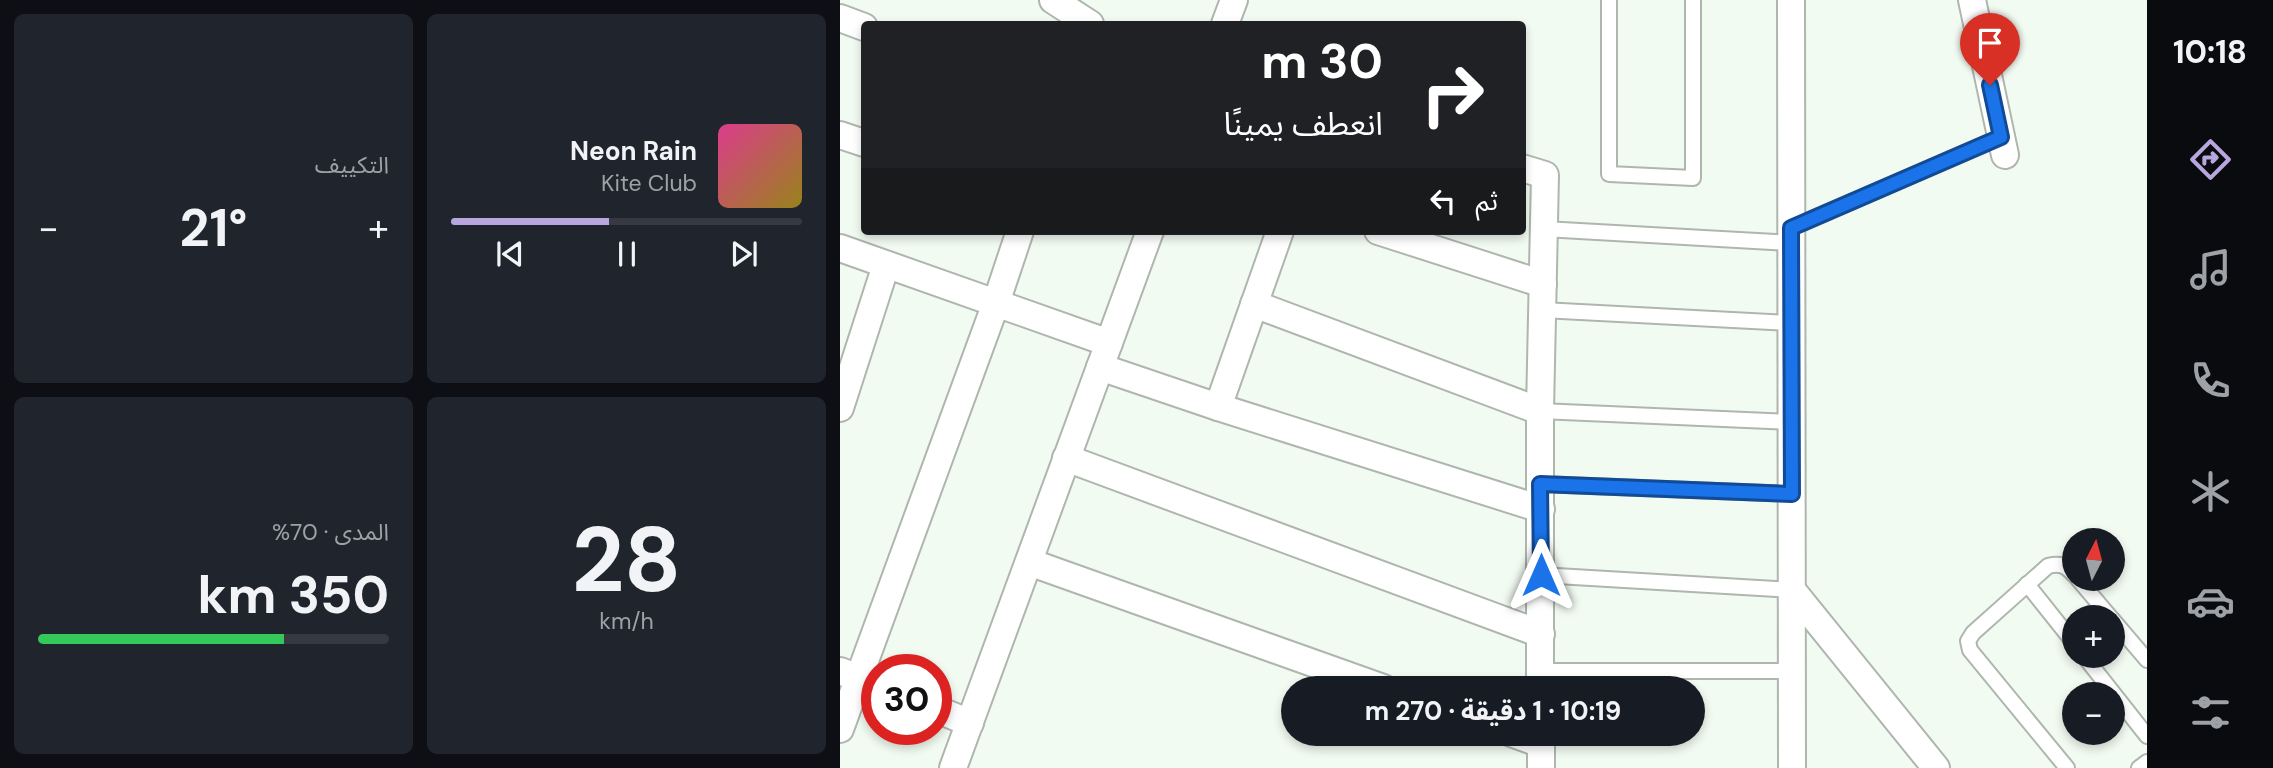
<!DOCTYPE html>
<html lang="ar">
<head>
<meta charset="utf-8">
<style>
  :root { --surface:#171b24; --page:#20242c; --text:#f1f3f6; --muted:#9ea1a6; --line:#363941; --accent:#b8a6de }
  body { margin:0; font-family:"DM Sans","Noto Sans Arabic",sans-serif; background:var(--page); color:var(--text); direction:rtl; height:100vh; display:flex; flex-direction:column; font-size:26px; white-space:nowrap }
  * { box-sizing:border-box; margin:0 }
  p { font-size:23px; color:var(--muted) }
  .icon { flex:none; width:38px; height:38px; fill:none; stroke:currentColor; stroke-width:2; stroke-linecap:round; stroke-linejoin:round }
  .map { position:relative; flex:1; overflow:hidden; direction:ltr }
  .drawer { display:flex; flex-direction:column; gap:14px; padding:14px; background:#0d0f14; width:840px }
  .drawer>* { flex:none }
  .guide { position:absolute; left:21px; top:21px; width:665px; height:214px; border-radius:7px; box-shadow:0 4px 10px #0003; direction:rtl; background:#202124; color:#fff; overflow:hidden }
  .needle { width:46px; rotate:6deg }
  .buttons { position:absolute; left:1222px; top:528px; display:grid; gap:14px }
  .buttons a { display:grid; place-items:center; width:63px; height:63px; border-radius:50%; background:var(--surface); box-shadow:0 4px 10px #0003; font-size:35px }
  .speed { position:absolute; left:21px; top:654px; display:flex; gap:14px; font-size:35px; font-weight:700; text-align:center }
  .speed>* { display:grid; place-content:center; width:91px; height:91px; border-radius:50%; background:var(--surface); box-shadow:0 4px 10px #0003; line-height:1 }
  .speed .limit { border:10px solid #d22; background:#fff; color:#111 }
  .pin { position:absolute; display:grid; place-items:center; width:60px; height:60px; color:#fff; margin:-72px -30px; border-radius:50% 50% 50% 0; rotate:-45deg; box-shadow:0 0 7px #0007 }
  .pin .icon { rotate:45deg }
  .me { position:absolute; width:77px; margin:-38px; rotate:0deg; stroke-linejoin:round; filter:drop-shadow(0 0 5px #0008) }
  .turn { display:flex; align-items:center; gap:24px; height:147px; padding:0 28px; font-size:32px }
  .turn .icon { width:91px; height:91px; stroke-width:2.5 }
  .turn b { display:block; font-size:49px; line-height:60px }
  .then { display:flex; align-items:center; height:66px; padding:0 28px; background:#0003; gap:14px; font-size:26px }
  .big { font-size:52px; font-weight:700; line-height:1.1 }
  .drawer .card { flex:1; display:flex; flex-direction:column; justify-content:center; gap:10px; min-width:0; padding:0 24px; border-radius:10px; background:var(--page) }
  .drawer .dial { align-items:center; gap:0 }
  .dial b { font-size:91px; line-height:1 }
  .song { display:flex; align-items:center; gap:21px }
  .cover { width:84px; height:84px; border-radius:10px; background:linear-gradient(135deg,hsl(330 70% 55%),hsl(50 70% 35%)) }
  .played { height:7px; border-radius:4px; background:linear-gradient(90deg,var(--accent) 45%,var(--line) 45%) }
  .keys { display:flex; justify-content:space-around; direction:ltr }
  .heat { display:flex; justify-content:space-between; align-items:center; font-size:38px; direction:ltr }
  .charge { height:10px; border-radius:5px; background:linear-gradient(90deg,#34c759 70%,var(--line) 0) }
  .drawer .tiles { flex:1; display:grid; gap:14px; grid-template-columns:repeat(2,1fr) }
  .trip { position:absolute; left:441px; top:676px; width:424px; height:70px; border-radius:35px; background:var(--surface); box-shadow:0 4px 10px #0003; font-weight:700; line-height:70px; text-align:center; direction:rtl }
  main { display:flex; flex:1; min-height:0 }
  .tabs { display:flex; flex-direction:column; width:126px; justify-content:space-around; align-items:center; background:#090b0e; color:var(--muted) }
  .tabs .icon { width:49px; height:49px }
  .tabs .on { color:var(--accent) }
  .tabs b { font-size:32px; color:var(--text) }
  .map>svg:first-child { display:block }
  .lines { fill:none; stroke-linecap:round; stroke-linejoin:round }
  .lane-casing { stroke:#aeb6ae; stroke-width:18 }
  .street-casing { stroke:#aeb6ae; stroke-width:30 }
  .lane { stroke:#fff; stroke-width:14 }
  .street { stroke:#fff; stroke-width:26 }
  .route-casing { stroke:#114b97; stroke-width:18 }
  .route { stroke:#1a73e8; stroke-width:12 }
</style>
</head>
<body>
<main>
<nav class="tabs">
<b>10:18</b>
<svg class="icon on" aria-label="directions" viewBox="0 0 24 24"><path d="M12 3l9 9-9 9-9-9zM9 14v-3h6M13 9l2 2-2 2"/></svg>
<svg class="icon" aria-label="music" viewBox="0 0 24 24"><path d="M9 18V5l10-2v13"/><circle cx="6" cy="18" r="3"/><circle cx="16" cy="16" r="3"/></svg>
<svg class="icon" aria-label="phone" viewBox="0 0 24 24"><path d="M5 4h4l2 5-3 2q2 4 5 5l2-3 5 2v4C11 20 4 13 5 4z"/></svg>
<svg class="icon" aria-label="climate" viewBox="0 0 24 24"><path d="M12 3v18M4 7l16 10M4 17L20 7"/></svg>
<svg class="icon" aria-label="car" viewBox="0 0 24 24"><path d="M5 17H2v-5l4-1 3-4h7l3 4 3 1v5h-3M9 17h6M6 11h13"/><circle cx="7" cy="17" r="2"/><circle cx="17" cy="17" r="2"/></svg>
<svg class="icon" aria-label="filters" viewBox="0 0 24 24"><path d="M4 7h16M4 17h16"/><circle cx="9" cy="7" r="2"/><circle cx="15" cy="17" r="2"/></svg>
</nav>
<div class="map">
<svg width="1307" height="768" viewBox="0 0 1307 768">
  <rect width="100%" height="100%" fill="#f2fbf2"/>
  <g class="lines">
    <defs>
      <g id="lane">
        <polyline points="769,0 769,174 853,178 853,0"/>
        <polyline points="951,228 1161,137"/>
        <polyline points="704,229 951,243"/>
        <polyline points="702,310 951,323"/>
        <polyline points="700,411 952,422"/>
        <polyline points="700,484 952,494"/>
        <polyline points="700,575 952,590"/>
        <polyline points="1238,579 1271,618"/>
        <polyline points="1187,584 1234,643"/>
        <polyline points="1272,619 1307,660"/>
        <polyline points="1244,656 1307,736"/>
        <polyline points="700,671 952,671"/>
        <path d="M1227 768 1130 650 1128 641 1133 633 1208 566C1220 563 1226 565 1234 575"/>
        <polyline points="1299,768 1307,762"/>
      </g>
      <g id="street">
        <polyline points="213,0 250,24"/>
        <polyline points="951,0 952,768"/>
        <polyline points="1132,0 1165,155"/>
        <polyline points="0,18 24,27"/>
        <polyline points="385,24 394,0"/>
        <polyline points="0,135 24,143"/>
        <polyline points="682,168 705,175 700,411 700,688"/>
        <polyline points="538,231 703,284"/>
        <polyline points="0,248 269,343"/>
        <polyline points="414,304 700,411"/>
        <polyline points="260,367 378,407 701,509"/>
        <polyline points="378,407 440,231"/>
        <polyline points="0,408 46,265"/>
        <polyline points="226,458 701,634"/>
        <polyline points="189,562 543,688"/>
        <polyline points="952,590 1096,768"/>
        <polyline points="0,671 37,685"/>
        <polyline points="96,709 130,723"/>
        <polyline points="0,729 156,303 180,231"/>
        <polyline points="671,733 701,744"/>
        <polyline points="701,733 701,768"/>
        <polyline points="113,768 310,231"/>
      </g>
    </defs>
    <use href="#lane" class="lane-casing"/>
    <use href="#street" class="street-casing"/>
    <use href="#lane" class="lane"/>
    <use href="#street" class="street"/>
  </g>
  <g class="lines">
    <defs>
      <polyline id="route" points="701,575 700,484 952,494 951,228 1161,137 1150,85"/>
    </defs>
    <use href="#route" class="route-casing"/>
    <use href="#route" class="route"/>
  </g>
</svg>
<div class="buttons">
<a><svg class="needle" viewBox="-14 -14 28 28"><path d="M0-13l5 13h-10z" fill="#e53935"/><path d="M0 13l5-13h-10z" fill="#9ea1a6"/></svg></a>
<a>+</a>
<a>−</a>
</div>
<div class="speed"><div class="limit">30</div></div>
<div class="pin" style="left:1150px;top:85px;background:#d93025"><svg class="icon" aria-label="arrive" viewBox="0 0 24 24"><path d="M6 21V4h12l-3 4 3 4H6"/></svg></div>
<svg class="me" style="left:701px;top:575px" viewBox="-20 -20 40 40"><path d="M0-17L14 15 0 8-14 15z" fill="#1a73e8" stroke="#fff" stroke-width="4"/></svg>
<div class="trip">10:19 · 1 دقيقة · 270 m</div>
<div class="guide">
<div class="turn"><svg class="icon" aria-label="right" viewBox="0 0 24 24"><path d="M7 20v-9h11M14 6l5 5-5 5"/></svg><div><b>30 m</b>انعطف يمينًا</div></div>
<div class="then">ثم<svg class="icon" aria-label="left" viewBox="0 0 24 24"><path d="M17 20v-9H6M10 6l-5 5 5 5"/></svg></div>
</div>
</div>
<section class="drawer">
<div class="tiles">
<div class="card">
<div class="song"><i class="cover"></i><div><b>Neon Rain</b><p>Kite Club</p></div></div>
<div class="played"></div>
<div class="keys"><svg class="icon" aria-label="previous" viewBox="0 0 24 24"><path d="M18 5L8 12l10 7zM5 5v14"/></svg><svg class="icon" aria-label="pause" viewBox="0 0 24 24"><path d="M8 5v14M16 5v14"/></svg><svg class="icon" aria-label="next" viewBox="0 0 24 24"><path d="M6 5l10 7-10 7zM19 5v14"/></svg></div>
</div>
<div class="card"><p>التكييف</p>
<div class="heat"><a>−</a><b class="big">21°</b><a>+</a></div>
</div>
<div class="card dial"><b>28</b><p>km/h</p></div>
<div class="card"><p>المدى · 70%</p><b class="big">350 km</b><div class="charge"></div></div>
</div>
</section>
</main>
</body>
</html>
